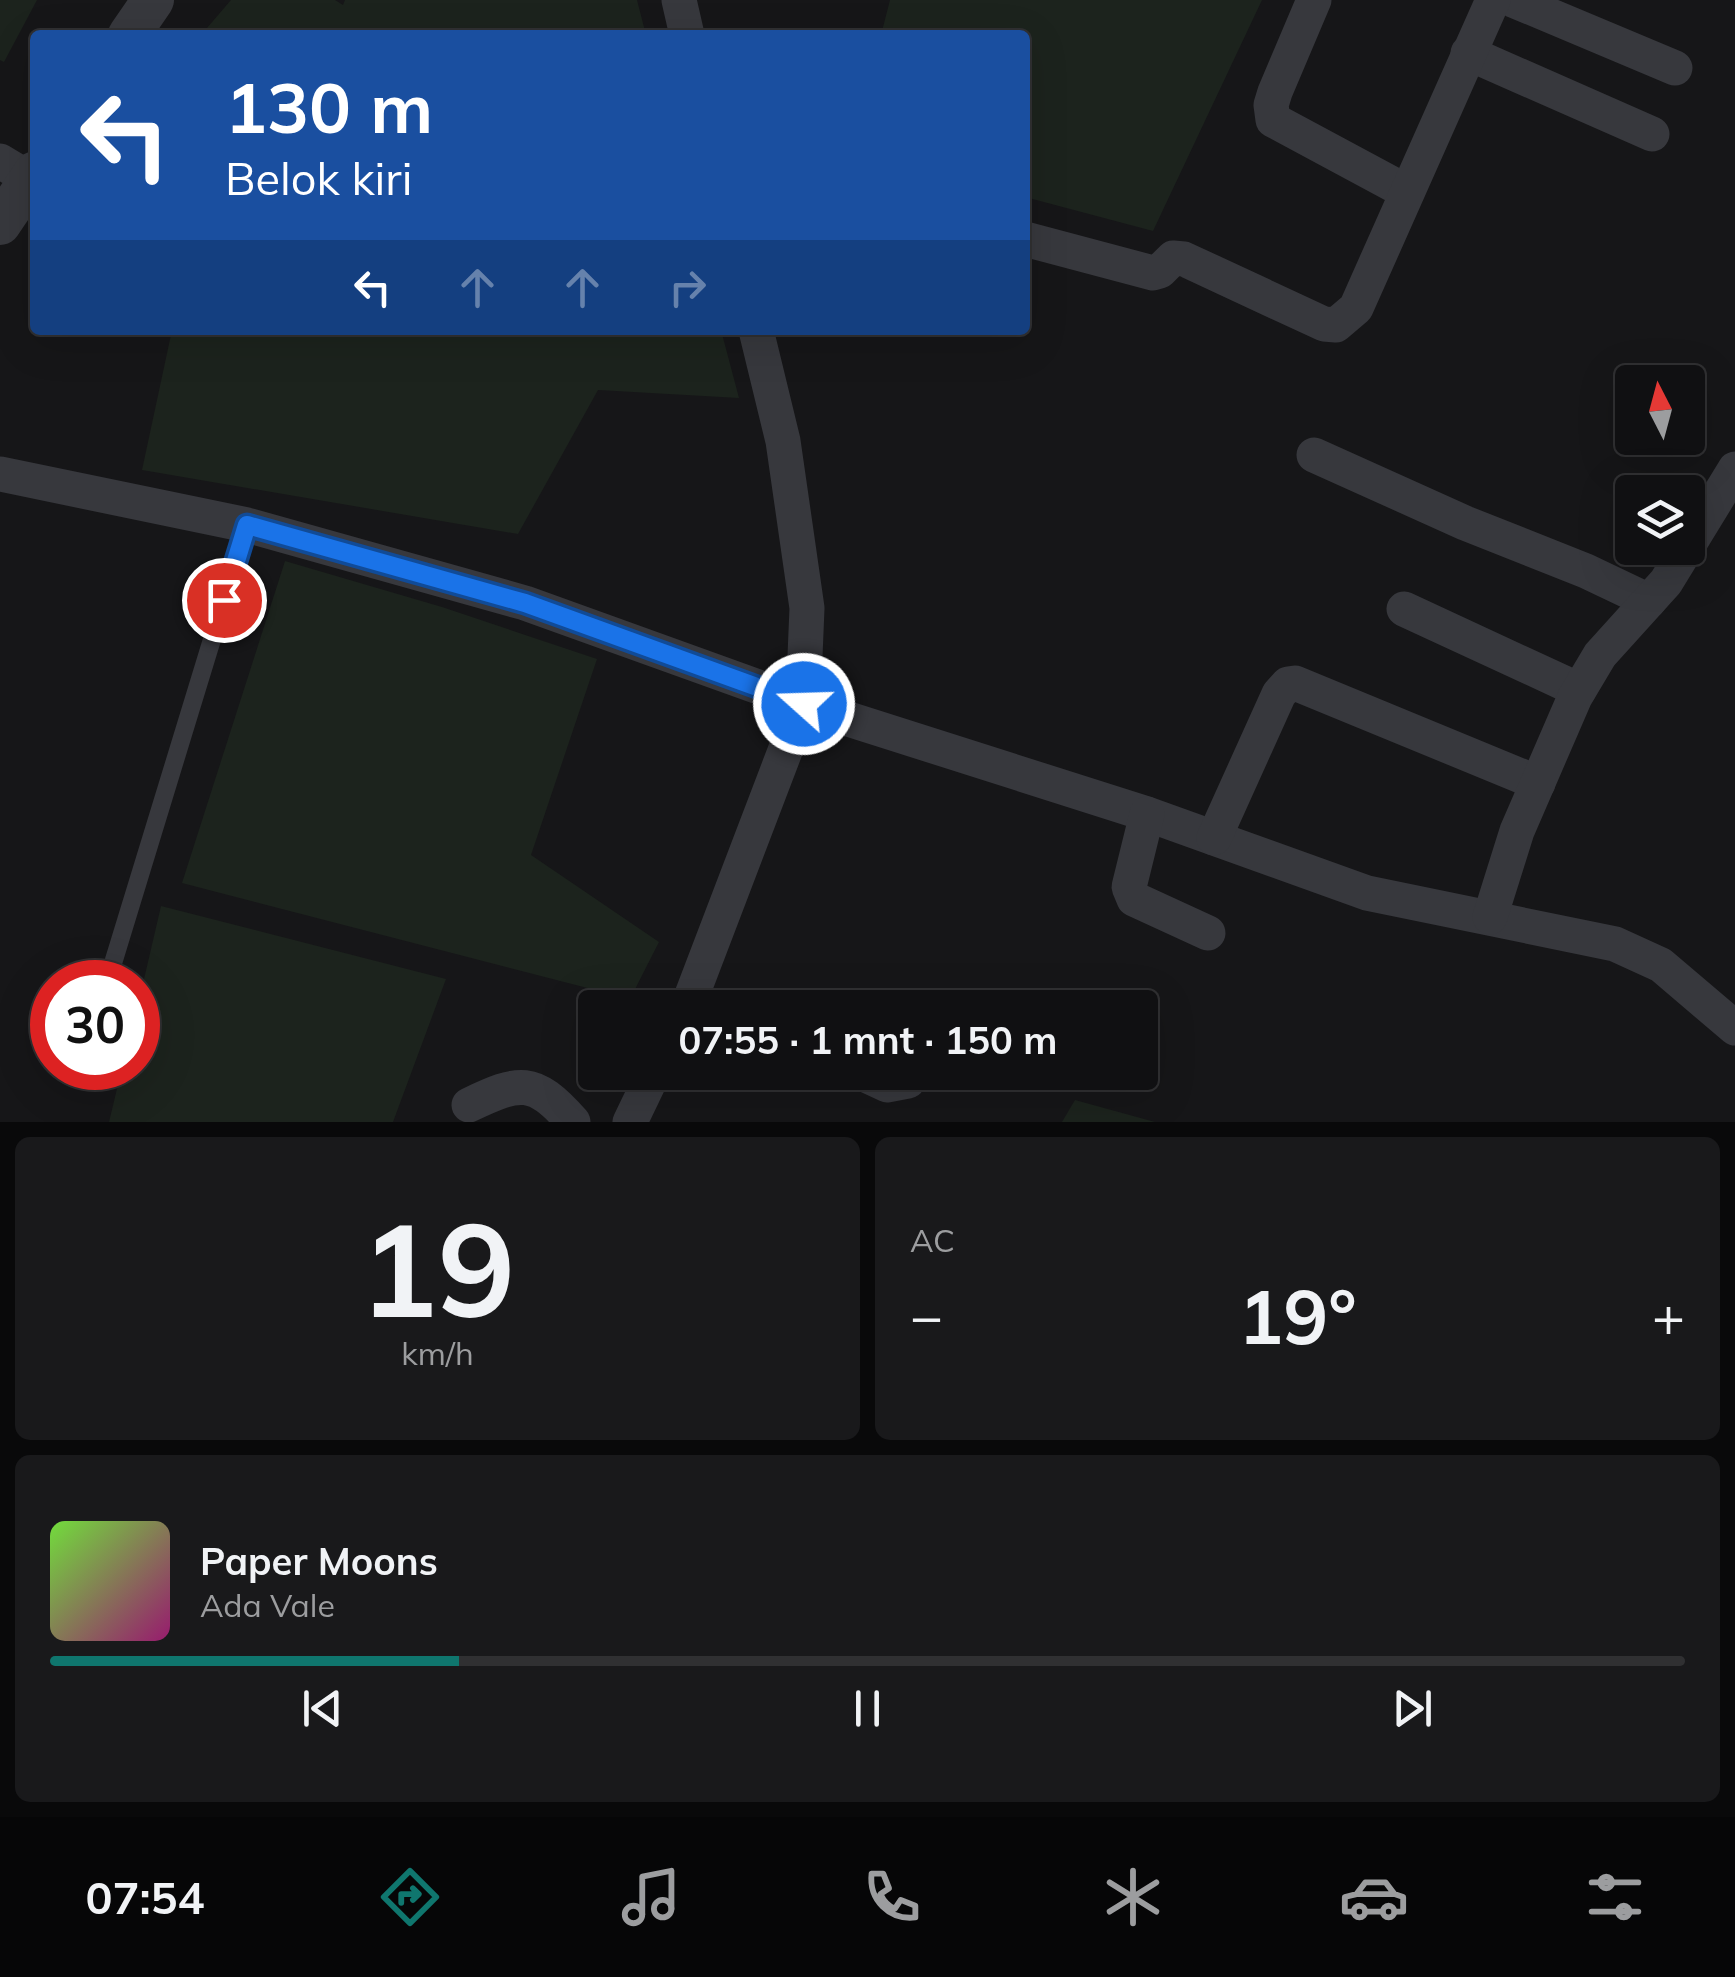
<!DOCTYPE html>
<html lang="id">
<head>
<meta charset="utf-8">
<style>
  :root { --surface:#101012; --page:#19191b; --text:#f1f3f6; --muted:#9c9d9f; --line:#303032; --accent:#0f766e }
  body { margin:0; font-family:Mulish,sans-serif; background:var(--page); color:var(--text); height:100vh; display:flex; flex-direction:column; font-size:38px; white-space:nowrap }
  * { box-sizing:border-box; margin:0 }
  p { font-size:32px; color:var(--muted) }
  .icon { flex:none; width:55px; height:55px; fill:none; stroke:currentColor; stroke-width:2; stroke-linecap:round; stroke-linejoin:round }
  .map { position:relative; height:1122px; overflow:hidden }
  .sheet { display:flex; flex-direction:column; gap:15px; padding:15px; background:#09090a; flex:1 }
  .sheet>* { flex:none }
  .banner { position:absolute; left:30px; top:30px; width:1000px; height:305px; border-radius:10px; box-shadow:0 10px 40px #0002,0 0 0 2px var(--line); background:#1a4fa0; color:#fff; overflow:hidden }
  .needle { width:65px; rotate:354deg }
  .tools { position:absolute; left:1615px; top:365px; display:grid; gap:20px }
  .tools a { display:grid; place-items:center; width:90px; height:90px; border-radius:10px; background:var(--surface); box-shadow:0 10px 40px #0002,0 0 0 2px var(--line); font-size:50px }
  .speed { position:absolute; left:30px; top:960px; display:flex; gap:20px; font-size:50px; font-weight:700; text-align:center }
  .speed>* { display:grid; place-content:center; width:130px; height:130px; border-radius:50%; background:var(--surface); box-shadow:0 10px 40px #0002,0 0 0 2px var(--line); line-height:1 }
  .speed .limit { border:15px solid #d22; background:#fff; color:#111 }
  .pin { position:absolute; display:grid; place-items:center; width:85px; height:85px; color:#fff; margin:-42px; border:5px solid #fff; border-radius:50%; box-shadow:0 2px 10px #0007 }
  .me { position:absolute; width:110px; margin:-55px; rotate:290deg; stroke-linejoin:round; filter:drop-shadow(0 0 8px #0008) }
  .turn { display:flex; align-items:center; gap:35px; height:210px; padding:0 30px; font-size:45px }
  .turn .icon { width:130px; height:130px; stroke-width:2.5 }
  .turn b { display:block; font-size:70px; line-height:85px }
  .lanes { display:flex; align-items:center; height:95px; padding:0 30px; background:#0003; justify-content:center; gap:50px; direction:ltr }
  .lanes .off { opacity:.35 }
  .big { font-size:75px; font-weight:700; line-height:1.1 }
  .sheet .card { flex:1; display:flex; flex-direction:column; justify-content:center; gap:15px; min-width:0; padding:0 35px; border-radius:15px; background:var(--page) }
  .sheet .dial { align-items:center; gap:0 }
  .dial b { font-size:130px; line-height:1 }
  .song { display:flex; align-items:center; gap:30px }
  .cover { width:120px; height:120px; border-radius:15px; background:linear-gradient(135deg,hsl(100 70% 55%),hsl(320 70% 35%)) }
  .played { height:10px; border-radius:5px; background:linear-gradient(90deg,var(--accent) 25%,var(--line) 25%) }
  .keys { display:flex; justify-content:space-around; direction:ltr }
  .heat { display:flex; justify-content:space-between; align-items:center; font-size:55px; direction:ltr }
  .sheet .tiles { flex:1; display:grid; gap:15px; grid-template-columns:1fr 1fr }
  .card:last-child { grid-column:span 2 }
  .trip { position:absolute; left:578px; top:990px; width:580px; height:100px; border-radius:10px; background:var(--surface); box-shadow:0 10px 40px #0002,0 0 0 2px var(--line); font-weight:700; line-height:100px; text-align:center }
  .menu { display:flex; height:160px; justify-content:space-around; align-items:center; background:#060607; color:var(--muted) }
  .menu .icon { width:70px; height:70px }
  .menu .active { color:var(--accent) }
  .menu b { font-size:45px; color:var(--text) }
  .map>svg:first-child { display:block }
  .green { fill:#1c231d }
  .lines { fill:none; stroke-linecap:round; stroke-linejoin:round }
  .service { stroke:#37383d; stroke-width:18 }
  .minor { stroke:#37383d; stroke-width:35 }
  .tertiary { stroke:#37383d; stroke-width:42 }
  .route-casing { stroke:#114b97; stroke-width:25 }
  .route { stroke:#1a73e8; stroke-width:18 }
</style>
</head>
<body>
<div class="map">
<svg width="1735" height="1122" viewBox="0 0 1735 1122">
  <rect width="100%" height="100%" fill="#161618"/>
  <g class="green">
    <polygon points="0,0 37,0 4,62 0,60"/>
    <polygon points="231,0 335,0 343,5 345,0 637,0 646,35 201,35"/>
    <polygon points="890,0 1262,0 1153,231 1025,197 1025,35 881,35"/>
    <polygon points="172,330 721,330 739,398 598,390 518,534 142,470"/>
    <polygon points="285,561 442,607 597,659 531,855 659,942 630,999 182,883"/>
    <polygon points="161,906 446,979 393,1122 109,1122 122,1068 138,1068 138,1005"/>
    <polygon points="1075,1100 1155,1122 1062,1122"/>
  </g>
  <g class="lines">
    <polyline class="service" points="110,973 247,525"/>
    <g class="minor">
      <polyline points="679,0 687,35"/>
      <polyline points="1314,0 1275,92 1271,105 1273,120 1407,192"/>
      <polyline points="1513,0 1675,68"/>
      <polyline points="1468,53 1652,134"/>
      <polyline points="0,161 30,179"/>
      <polyline points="1025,239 1153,273 1160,271 1173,258 1184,259 1324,324 1336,325 1356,308 1493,0"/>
      <polyline points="1314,455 1465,523 1586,571 1649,601"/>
      <polyline points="0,474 247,525 525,603 839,716 1147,814 1367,893 1615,944 1661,965 1735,1028"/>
      <polyline points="1404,609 1579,690"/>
      <polyline points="1147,814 1129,887 1134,899 1208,933"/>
      <polyline points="1214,838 1279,694 1288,684 1295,683 1538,783"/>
      <polyline points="1490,917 1517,831 1575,697 1600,655 1666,582 1735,469"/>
      <polyline points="687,1008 803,704 807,608 783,441 756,330"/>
      <polyline points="859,1072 887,1085 908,1081 913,1072"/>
      <path d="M469 1105C520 1081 533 1077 573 1122"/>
      <polyline points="630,1122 654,1072"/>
    </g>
    <g class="tertiary">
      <polyline points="129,35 153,0"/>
      <polyline points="0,224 35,172"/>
    </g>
  </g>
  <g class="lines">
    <defs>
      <polyline id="route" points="224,600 247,525 525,603 804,704"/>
    </defs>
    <use href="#route" class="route-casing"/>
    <use href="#route" class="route"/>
  </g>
</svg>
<div class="tools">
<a><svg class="needle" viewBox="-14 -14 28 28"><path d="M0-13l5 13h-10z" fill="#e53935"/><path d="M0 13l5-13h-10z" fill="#9c9d9f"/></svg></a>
<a><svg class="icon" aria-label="layers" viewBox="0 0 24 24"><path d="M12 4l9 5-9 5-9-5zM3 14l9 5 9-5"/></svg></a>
</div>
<div class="speed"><div class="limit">30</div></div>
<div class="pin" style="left:224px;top:600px;background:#d93025"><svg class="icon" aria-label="arrive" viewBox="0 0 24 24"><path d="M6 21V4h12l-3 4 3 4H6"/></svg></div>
<svg class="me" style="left:804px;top:704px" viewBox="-20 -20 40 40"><circle r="17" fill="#1a73e8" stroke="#fff" stroke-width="3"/><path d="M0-11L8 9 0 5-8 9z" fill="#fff"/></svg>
<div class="trip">07:55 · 1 mnt · 150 m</div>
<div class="banner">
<div class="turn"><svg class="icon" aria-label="left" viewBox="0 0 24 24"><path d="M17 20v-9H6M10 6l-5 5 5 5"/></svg><div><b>130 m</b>Belok kiri</div></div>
<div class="lanes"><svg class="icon" aria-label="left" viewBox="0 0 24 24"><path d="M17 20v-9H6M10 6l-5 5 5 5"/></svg><svg class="icon off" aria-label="ahead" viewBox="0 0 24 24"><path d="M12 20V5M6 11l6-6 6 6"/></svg><svg class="icon off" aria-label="ahead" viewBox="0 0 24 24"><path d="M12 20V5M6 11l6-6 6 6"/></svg><svg class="icon off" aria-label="right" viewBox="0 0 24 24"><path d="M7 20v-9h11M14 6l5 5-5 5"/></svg></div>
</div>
</div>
<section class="sheet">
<div class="tiles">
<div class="card dial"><b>19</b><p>km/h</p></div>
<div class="card"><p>AC</p>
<div class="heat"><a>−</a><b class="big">19°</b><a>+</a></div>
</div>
<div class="card">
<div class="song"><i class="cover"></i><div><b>Paper Moons</b><p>Ada Vale</p></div></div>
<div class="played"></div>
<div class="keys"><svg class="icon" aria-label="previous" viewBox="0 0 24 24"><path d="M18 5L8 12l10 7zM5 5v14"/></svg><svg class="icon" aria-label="pause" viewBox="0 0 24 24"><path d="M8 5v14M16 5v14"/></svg><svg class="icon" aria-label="next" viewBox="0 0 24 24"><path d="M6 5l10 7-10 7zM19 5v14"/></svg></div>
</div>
</div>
</section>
<nav class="menu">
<b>07:54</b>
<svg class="icon active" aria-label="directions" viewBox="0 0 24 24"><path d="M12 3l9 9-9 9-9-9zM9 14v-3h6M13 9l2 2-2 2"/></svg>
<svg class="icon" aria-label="music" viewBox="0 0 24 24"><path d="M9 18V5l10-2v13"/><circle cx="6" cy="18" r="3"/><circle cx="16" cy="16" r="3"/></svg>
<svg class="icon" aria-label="phone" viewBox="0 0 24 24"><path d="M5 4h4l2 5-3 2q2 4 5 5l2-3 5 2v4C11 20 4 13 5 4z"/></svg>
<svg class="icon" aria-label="climate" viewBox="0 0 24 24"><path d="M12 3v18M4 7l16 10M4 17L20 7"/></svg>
<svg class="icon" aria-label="car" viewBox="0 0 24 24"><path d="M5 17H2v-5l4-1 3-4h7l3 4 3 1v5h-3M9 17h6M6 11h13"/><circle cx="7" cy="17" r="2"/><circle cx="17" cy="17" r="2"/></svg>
<svg class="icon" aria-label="filters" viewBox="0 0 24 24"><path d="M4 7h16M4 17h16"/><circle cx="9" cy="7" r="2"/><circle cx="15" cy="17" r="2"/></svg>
</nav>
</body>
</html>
